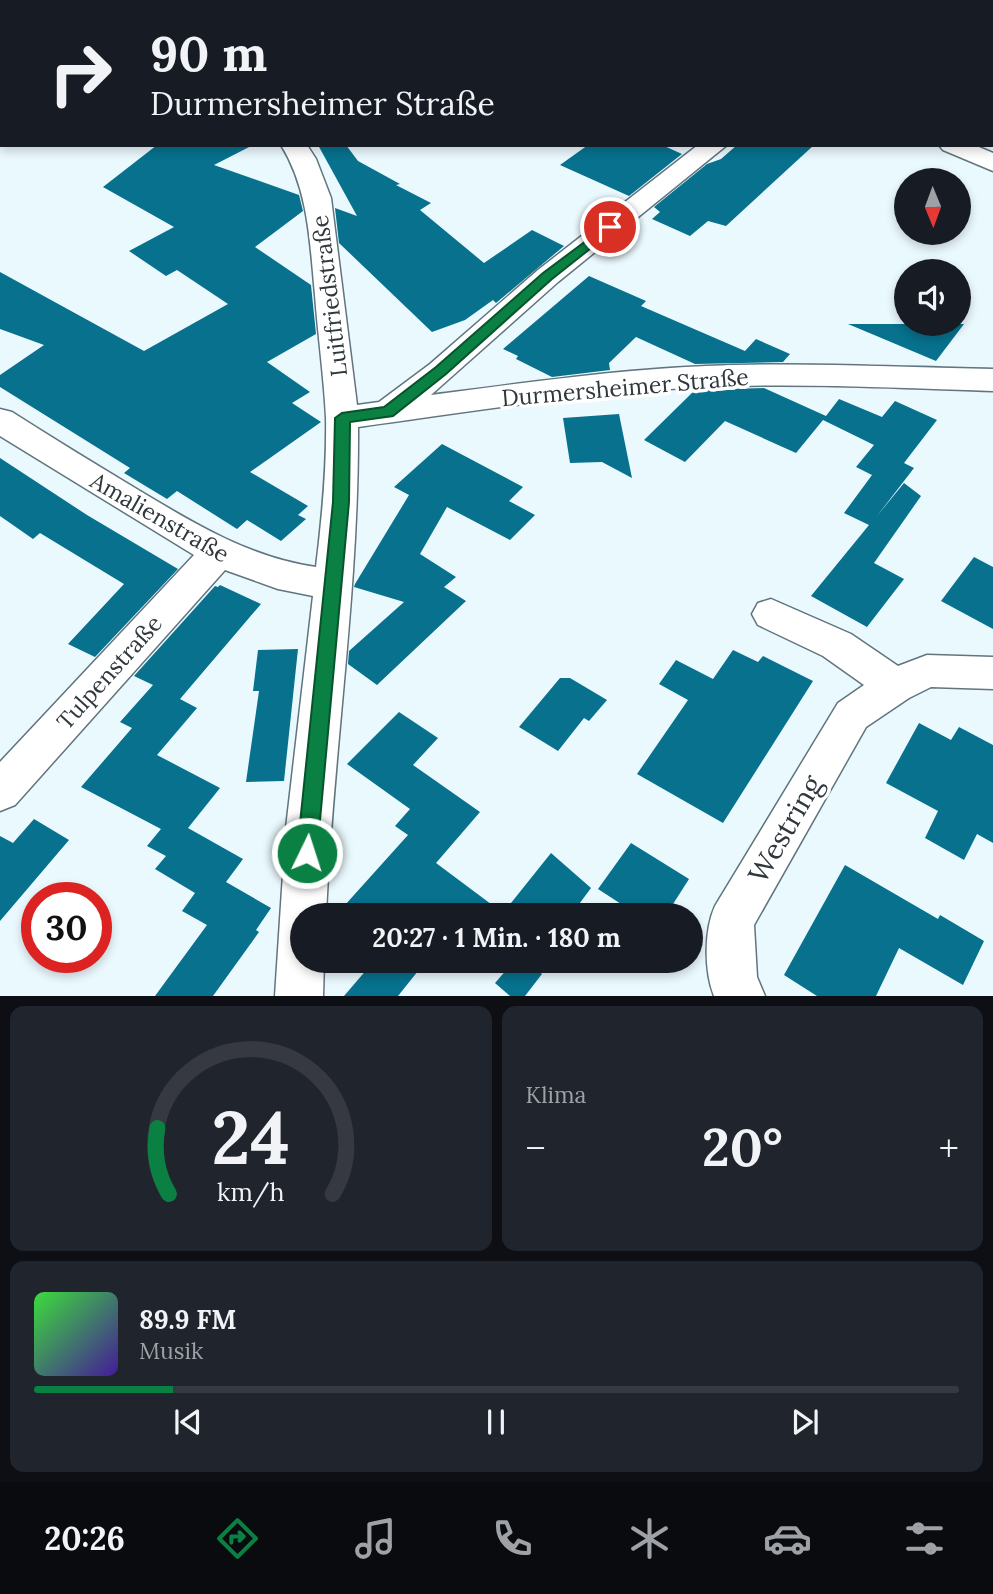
<!DOCTYPE html>
<html lang="de">
<head>
<meta charset="utf-8">
<style>
  :root { --surface:#171b24; --page:#20242c; --text:#f1f3f6; --muted:#9ea1a6; --line:#363941; --accent:#0b8043 }
  body { margin:0; font-family:Lora,serif; background:var(--page); color:var(--text); height:100vh; display:flex; flex-direction:column; font-size:26px; white-space:nowrap }
  * { box-sizing:border-box; margin:0 }
  p { font-size:23px; color:var(--muted) }
  .icon { flex:none; width:38px; height:38px; fill:none; stroke:currentColor; stroke-width:2; stroke-linecap:round; stroke-linejoin:round }
  .map { position:relative; height:996px; overflow:hidden }
  .details { display:flex; flex-direction:column; gap:10px; padding:10px; background:#0d0f14; flex:1 }
  .details>* { flex:none }
  .guide { position:absolute; left:0px; top:0px; width:994px; height:147px; box-shadow:0 4px 10px #0003; background:#171b24; color:var(--text); overflow:hidden }
  .needle { width:46px; rotate:179deg }
  .fabs { position:absolute; left:894px; top:168px; display:grid; gap:14px }
  .fabs a { display:grid; place-items:center; width:77px; height:77px; border-radius:50%; background:var(--surface); box-shadow:0 4px 10px #0003; font-size:35px }
  .speed { position:absolute; left:21px; top:882px; display:flex; gap:14px; font-size:35px; font-weight:700; text-align:center }
  .speed>* { display:grid; place-content:center; width:91px; height:91px; border-radius:50%; background:var(--surface); box-shadow:0 4px 10px #0003; line-height:1 }
  .speed .limit { border:10px solid #d22; background:#fff; color:#111 }
  .pin { position:absolute; display:grid; place-items:center; width:60px; height:60px; color:#fff; margin:-30px; border:4px solid #fff; border-radius:50%; box-shadow:0 2px 7px #0007 }
  .me { position:absolute; width:77px; margin:-38px; rotate:4deg; stroke-linejoin:round; filter:drop-shadow(0 0 5px #0008) }
  .turn { display:flex; align-items:center; gap:24px; height:147px; padding:0 35px; font-size:32px }
  .turn .icon { width:91px; height:91px; stroke-width:2.5 }
  .turn b { display:block; font-size:49px; line-height:60px }
  .big { font-size:52px; font-weight:700; line-height:1.1 }
  .details .widget { flex:1; display:flex; flex-direction:column; justify-content:center; gap:10px; min-width:0; padding:0 24px; border-radius:14px; background:var(--page) }
  .details .dial { align-items:center; gap:0 }
  .dial svg { height:182px; overflow:visible; fill:none; stroke:var(--line); stroke-width:7; stroke-linecap:round; text-anchor:middle }
  .dial text { fill:var(--text); stroke:none }
  .song { display:flex; align-items:center; gap:21px }
  .cover { width:84px; height:84px; border-radius:10px; background:linear-gradient(135deg,hsl(120 70% 55%),hsl(260 70% 35%)) }
  .played { height:7px; border-radius:4px; background:linear-gradient(90deg,var(--accent) 15%,var(--line) 15%) }
  .keys { display:flex; justify-content:space-around; direction:ltr }
  .heat { display:flex; justify-content:space-between; align-items:center; font-size:38px; direction:ltr }
  .details .tiles { flex:1; display:grid; gap:10px; grid-template-columns:1fr 1fr }
  .widget:last-child { grid-column:span 2 }
  .trip { position:absolute; left:290px; top:903px; width:413px; height:70px; border-radius:35px; background:var(--surface); box-shadow:0 4px 10px #0003; font-weight:700; line-height:70px; text-align:center }
  .dock { display:flex; height:112px; justify-content:space-around; align-items:center; background:#090b0e; color:var(--muted) }
  .dock .icon { width:49px; height:49px }
  .dock .active { color:var(--accent) }
  .dock b { font-size:32px; color:var(--text) }
  .map>svg:first-child { display:block }
  .building { fill:#07718e }
  .lines { fill:none; stroke-linecap:round; stroke-linejoin:round }
  .minor-casing { stroke:#60757e; stroke-width:3 }
  .minor { fill:#fff; fill-rule:evenodd }
  .route { fill:#0b8043; stroke:#07532c; stroke-width:2 }
  .labels { text-anchor:middle; dominant-baseline:central; stroke-width:7; stroke-linejoin:round; paint-order:stroke }
  .street-label { font-size:23px; fill:#2f383c; stroke:#fff }
  .near-street-label { font-size:28px; fill:#2f383c; stroke:#fff }
</style>
</head>
<body>
<div class="map">
<svg width="993" height="996" viewBox="0 0 993 996">
  <rect width="100%" height="100%" fill="#eaf9fe"/>
  <g class="building">
    <polygon points="157,145 253,145 214,165 299,195 303,211 255,247 311,285 316,334 267,362 310,392 292,403 321,422 250,472 308,506 298,515 306,519 281,541 247,520 237,529 177,491 167,499 124,473 130,468 0,387 0,375 44,345 0,329 0,272 144,351 228,304 177,270 166,276 129,251 174,227 103,187"/>
    <polygon points="318,145 346,145 358,161 400,184 396,185 431,203 420,210 484,263 532,230 564,246 496,303 493,300 465,320 432,332 339,243 335,208 357,216"/>
    <polygon points="588,145 662,145 682,154 629,196 560,165"/>
    <polygon points="737,145 814,145 726,226 708,221 690,236 652,219 660,212 654,207 707,164 721,159"/>
    <polygon points="589,276 646,301 641,306 745,351 756,339 790,354 783,362 695,364 636,337 609,363 610,370 552,377 516,359 518,356 503,349"/>
    <polygon points="848,324 964,324 936,361"/>
    <polygon points="764,388 826,416 839,399 882,417 895,401 937,420 904,463 914,468 877,516 904,483 921,496 874,563 904,579 867,627 811,596 869,525 844,513 872,475 856,467 874,445 823,420 796,453 725,421 685,462 644,440 695,390"/>
    <polygon points="619,414 632,478 602,462 570,463 563,418"/>
    <polygon points="442,444 523,487 509,501 535,515 510,540 447,507 420,554 456,577 444,587 466,601 377,685 348,664 349,651 404,602 354,587 355,584 409,495 394,487"/>
    <polygon points="0,458 87,515 178,569 95,657 68,644 124,584 40,533 33,539 0,516"/>
    <polygon points="974,557 993,567 993,629 941,601"/>
    <polygon points="220,585 261,604 180,699 197,708 157,755 220,788 188,828 243,859 226,882 271,908 256,930 259,932 213,996 155,996 207,925 182,911 195,893 155,869 166,856 147,846 161,829 81,787 132,728 120,722 153,685 134,676 215,586 218,587"/>
    <polygon points="298,649 284,781 246,782 259,691 253,691 258,650"/>
    <polygon points="733,650 758,662 763,656 813,681 723,823 637,774 688,700 659,684 676,660 713,679"/>
    <polygon points="560,678 570,678 607,700 589,721 584,718 558,751 519,727"/>
    <polygon points="399,712 438,738 413,765 480,812 436,863 503,913 551,853 591,888 571,915 336,915 408,835 395,826 410,809 347,764"/>
    <polygon points="919,723 951,740 959,727 993,745 993,843 977,834 964,860 925,838 938,811 886,783"/>
    <polygon points="34,819 69,840 0,921 0,836 13,843"/>
    <polygon points="631,843 689,879 666,915 638,915 598,889"/>
    <polygon points="845,865 938,919 940,915 984,941 963,985 899,948 876,996 817,996 784,975"/>
    <polygon points="374,961 426,961 398,996 344,996"/>
    <polygon points="514,961 526,961 542,974 525,996 510,996 495,983"/>
  </g>
  <g class="lines">
    <defs>
      <g id="minor">
        <polygon points="67,0 92,0 66,2"/>
        <polygon points="145,0 168,0 169,2 146,2"/>
        <polygon points="606,0 631,0 632,2 607,2"/>
        <polygon points="886,0 911,0 912,2 887,2"/>
        <rect x="992" y="30" width="1" height="15"/>
        <polygon points="2,32 2,46 0,47 0,33"/>
        <path d="M281 145H307L316 159 331 198 357 405 379 402 430 364 538 270 698 145H727L558 282 431 395C522 383 614 370 706 366 802 362 897 367 993 369V391C898 388 802 383 706 387 590 392 474 411 358 427 359 590 333 752 326 915H303V961H324L323 996H275L286 828 313 596 278 589 225 570 15 805 0 811V762L194 555 0 436V409L12 412C54 439 97 465 140 491 195 524 251 558 316 567 322 518 327 468 326 418 324 377 318 336 315 295 310 244 309 190 281 145Z"/>
        <polygon points="939,145 974,145 993,153 993,171 943,150"/>
        <path d="M771 599 851 634 898 666 927 655 993 657V689L931 687 909 698 866 727 754 925 757 977 765 996H714C704 971 704 930 715 906L838 703 864 685 823 656 758 625 752 614 758 603Z"/>
      </g>
    </defs>
    <use href="#minor" class="minor-casing"/>
    <use href="#minor" class="minor"/>
  </g>
  <polygon class="route" points="610,223 615,224 615,229 552,279 446,374 393,416 350,422 349,502 317,853 314,859 307,862 299,859 297,853 333,502 335,418 342,413 384,407 436,367 543,273"/>
  <g class="labels">
    <g class="street-label">
      <text transform="translate(329 296) rotate(-97)">Luitfriedstraße</text>
      <text transform="translate(625 387) rotate(-5)">Durmersheimer Straße</text>
      <text transform="translate(160 517) rotate(30)">Amalienstraße</text>
      <text transform="translate(109 672) rotate(-48)">Tulpenstraße</text>
    </g>
    <g class="near-street-label">
      <text transform="translate(785 829) rotate(-60)">Westring</text>
    </g>
  </g>
</svg>
<div class="fabs">
<a><svg class="needle" viewBox="-14 -14 28 28"><path d="M0-13l5 13h-10z" fill="#e53935"/><path d="M0 13l5-13h-10z" fill="#9ea1a6"/></svg></a>
<a><svg class="icon" aria-label="sound" viewBox="0 0 24 24"><path d="M4 9h4l5-4v14l-5-4H4zM17 9q2 3 0 6"/></svg></a>
</div>
<div class="speed"><div class="limit">30</div></div>
<div class="pin" style="left:610px;top:227px;background:#d93025"><svg class="icon" aria-label="arrive" viewBox="0 0 24 24"><path d="M6 21V4h12l-3 4 3 4H6"/></svg></div>
<svg class="me" style="left:307px;top:853px" viewBox="-20 -20 40 40"><circle r="17" fill="#0b8043" stroke="#fff" stroke-width="3"/><path d="M0-11L8 9 0 5-8 9z" fill="#fff"/></svg>
<div class="trip">20:27 · 1 Min. · 180 m</div>
<div class="guide">
<div class="turn"><svg class="icon" aria-label="right" viewBox="0 0 24 24"><path d="M7 20v-9h11M14 6l5 5-5 5"/></svg><div><b>90 m</b>Durmersheimer Straße</div></div>
</div>
</div>
<section class="details">
<div class="tiles">
<div class="widget dial"><svg viewBox="0 0 100 80">
<path d="M14 69A42 42 0 1 1 86 69"/>
<path d="M14 69A42 42 0 0 1 9 40" stroke="#0b8043"/>
<text x="50" y="56" font-size="32" font-weight="700">24</text>
<text x="50" y="72" font-size="11">km/h</text>
</svg></div>
<div class="widget"><p>Klima</p>
<div class="heat"><a>−</a><b class="big">20°</b><a>+</a></div>
</div>
<div class="widget">
<div class="song"><i class="cover"></i><div><b>89.9 FM</b><p>Musik</p></div></div>
<div class="played"></div>
<div class="keys"><svg class="icon" aria-label="previous" viewBox="0 0 24 24"><path d="M18 5L8 12l10 7zM5 5v14"/></svg><svg class="icon" aria-label="pause" viewBox="0 0 24 24"><path d="M8 5v14M16 5v14"/></svg><svg class="icon" aria-label="next" viewBox="0 0 24 24"><path d="M6 5l10 7-10 7zM19 5v14"/></svg></div>
</div>
</div>
</section>
<nav class="dock">
<b>20:26</b>
<svg class="icon active" aria-label="directions" viewBox="0 0 24 24"><path d="M12 3l9 9-9 9-9-9zM9 14v-3h6M13 9l2 2-2 2"/></svg>
<svg class="icon" aria-label="music" viewBox="0 0 24 24"><path d="M9 18V5l10-2v13"/><circle cx="6" cy="18" r="3"/><circle cx="16" cy="16" r="3"/></svg>
<svg class="icon" aria-label="phone" viewBox="0 0 24 24"><path d="M5 4h4l2 5-3 2q2 4 5 5l2-3 5 2v4C11 20 4 13 5 4z"/></svg>
<svg class="icon" aria-label="climate" viewBox="0 0 24 24"><path d="M12 3v18M4 7l16 10M4 17L20 7"/></svg>
<svg class="icon" aria-label="car" viewBox="0 0 24 24"><path d="M5 17H2v-5l4-1 3-4h7l3 4 3 1v5h-3M9 17h6M6 11h13"/><circle cx="7" cy="17" r="2"/><circle cx="17" cy="17" r="2"/></svg>
<svg class="icon" aria-label="filters" viewBox="0 0 24 24"><path d="M4 7h16M4 17h16"/><circle cx="9" cy="7" r="2"/><circle cx="15" cy="17" r="2"/></svg>
</nav>
</body>
</html>
